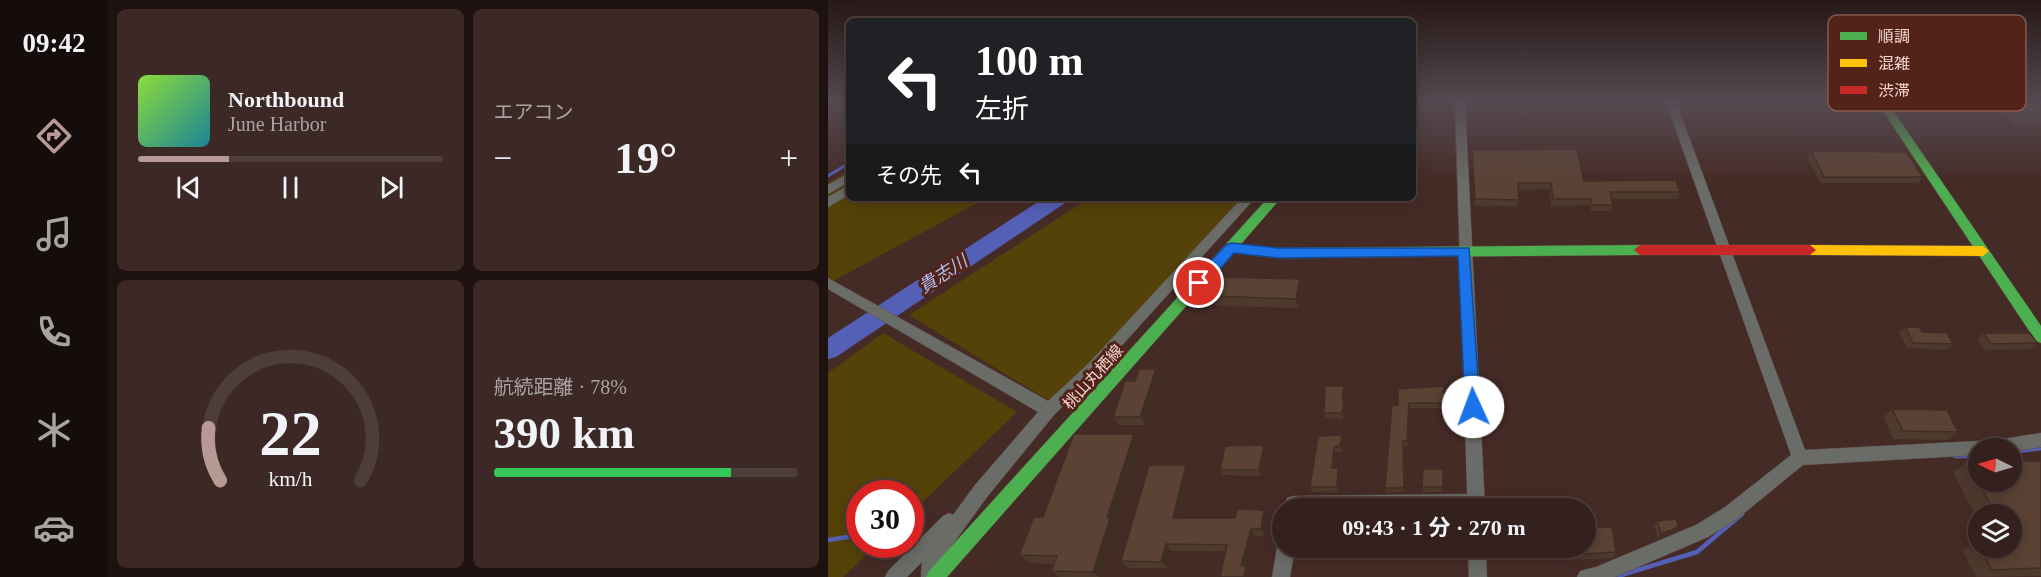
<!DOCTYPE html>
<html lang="ja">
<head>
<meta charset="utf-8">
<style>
  :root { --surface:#34201c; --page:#3c2825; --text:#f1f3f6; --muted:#a9a3a3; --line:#4e3e3b; --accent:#b79a93 }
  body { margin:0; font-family:"Times New Roman","Noto Sans JP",serif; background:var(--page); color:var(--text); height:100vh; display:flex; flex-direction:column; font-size:22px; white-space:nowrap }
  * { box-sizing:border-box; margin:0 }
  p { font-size:20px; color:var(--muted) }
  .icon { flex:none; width:33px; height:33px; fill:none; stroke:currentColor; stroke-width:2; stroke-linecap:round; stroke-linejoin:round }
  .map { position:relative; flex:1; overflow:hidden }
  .sheet { display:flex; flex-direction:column; gap:9px; padding:9px; background:#1d120f; width:720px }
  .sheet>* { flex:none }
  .hud { position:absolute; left:18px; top:18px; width:570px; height:183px; border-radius:9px; box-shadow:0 3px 15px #0003,0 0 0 2px var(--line); background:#202124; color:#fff; overflow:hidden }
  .needle { width:39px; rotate:275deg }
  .fabs { position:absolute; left:1140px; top:438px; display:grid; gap:12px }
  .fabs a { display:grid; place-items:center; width:54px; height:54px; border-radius:50%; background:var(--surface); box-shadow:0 3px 15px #0003,0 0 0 2px var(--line); font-size:30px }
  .speed { position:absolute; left:18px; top:480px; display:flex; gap:12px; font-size:30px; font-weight:700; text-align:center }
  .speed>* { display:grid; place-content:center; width:78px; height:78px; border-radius:50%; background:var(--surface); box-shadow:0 3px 15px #0003,0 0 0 2px var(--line); line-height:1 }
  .speed .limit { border:9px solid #d22; background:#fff; color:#111 }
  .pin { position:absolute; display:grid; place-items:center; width:51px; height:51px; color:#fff; margin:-26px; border:3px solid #fff; border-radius:50%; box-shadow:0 2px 6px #0007 }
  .me { position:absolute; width:66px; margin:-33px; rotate:358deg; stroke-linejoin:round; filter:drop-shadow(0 0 4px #0008) }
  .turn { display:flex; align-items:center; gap:21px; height:126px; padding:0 30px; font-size:27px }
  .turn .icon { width:78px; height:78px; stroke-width:2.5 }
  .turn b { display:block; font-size:42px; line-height:51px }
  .then { display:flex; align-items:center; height:57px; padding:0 30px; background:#0003; gap:12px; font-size:22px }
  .big { font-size:45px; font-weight:700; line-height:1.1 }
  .sheet .widget { flex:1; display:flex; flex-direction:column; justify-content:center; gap:9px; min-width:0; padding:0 21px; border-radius:9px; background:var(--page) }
  .sheet .dial { align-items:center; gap:0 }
  .dial svg { height:156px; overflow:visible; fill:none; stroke:var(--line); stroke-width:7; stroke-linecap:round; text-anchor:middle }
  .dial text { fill:var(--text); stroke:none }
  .song { display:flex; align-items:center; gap:18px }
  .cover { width:72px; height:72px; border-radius:9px; background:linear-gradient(135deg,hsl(90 70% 55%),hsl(190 70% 35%)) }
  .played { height:6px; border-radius:3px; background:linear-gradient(90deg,var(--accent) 30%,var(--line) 30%) }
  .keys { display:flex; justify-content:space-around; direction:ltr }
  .heat { display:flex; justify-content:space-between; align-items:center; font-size:33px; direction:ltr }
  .charge { height:9px; border-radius:4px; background:linear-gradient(90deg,#34c759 78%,var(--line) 0) }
  .sheet .tiles { flex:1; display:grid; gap:9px; grid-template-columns:repeat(2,1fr) }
  .trip { position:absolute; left:444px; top:498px; width:324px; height:60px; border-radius:30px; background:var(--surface); box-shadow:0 3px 15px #0003,0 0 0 2px var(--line); font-weight:700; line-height:60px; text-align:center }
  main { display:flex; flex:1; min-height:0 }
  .menu { display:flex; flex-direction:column; width:108px; justify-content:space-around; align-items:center; background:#150d0b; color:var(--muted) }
  .menu .icon { width:42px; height:42px }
  .menu .active { color:var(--accent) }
  .menu b { font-size:27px; color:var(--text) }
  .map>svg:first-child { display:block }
  .green { fill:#544209 }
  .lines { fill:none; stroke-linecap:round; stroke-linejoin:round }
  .stream-far1 { stroke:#5460b6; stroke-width:3 }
  .stream { stroke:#5460b6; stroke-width:4.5 }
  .river { fill:#5460b6; fill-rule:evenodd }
  .street-casing { stroke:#5f4843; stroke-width:1 }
  .fast-casing { stroke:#5f4843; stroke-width:1 }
  .slow-casing { stroke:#5f4843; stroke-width:1 }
  .jam-casing { stroke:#5f4843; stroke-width:1 }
  .street { fill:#6a6c67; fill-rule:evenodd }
  .fast { fill:#4caf50; fill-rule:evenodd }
  .slow { fill:#ffc107; fill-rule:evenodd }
  .jam { fill:#c62828; fill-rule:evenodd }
  .wall { fill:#4e392d }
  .shaded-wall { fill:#402e24 }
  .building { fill:#5b4234; stroke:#402e24; stroke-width:1.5 }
  .route { fill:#1a73e8; stroke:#114b97; stroke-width:1.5 }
  .labels { text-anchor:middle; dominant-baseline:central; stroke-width:6; stroke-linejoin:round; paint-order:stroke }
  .street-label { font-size:16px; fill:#f5d6ce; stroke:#522319 }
  .water-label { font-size:18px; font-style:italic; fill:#b2bef0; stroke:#522319 }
  .key { fill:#522319; stroke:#83594f; stroke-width:1.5 }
  .key-label { font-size:16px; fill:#f5d6ce }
</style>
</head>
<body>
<main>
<nav class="menu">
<b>09:42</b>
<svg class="icon active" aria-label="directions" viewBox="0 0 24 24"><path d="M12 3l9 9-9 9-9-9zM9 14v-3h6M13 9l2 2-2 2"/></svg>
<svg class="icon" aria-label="music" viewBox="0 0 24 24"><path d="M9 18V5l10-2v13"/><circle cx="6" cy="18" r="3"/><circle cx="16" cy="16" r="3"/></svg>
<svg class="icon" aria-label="phone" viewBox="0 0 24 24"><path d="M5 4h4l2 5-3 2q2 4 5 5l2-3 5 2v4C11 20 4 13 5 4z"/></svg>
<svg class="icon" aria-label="climate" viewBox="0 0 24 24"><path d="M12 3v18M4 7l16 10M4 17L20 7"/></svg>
<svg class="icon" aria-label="car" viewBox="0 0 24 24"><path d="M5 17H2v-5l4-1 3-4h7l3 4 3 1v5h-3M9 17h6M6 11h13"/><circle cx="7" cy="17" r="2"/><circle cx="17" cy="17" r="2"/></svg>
</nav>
<section class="sheet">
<div class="tiles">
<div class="widget">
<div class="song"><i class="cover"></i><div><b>Northbound</b><p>June Harbor</p></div></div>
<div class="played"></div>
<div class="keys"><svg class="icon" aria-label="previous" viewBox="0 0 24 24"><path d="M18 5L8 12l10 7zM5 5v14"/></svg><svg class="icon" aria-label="pause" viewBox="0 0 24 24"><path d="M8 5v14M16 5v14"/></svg><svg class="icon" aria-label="next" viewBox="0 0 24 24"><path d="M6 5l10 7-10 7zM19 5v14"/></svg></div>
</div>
<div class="widget"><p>エアコン</p>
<div class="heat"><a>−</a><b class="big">19°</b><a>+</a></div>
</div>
<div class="widget dial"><svg viewBox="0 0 100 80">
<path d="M14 69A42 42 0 1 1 86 69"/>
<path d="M14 69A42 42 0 0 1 8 42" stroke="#b79a93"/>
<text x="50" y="56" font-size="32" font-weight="700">22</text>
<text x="50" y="72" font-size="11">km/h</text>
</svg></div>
<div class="widget"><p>航続距離 · 78%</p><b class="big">390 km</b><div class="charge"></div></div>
</div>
</section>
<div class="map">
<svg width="1213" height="577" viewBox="0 0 1213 577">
  <rect width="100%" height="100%" fill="#452b26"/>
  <g class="green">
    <polygon points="21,170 21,198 158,198 0,284 0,183"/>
    <polygon points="261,198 428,198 233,408 81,315"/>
    <polygon points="55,333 189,412 83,513 82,494 32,494 32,544 49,545 15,577 0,577 0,373"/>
  </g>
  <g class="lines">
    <polyline class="stream-far1" points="0,176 21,163"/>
    <g class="stream">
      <polyline points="1184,452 1213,448"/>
      <polyline points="1127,456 1150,456"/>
      <polyline points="0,540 32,535"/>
      <polyline points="787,577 869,552 914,514"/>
    </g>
    <polygon class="river" points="216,198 239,198 237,203 8,357 0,359 0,338"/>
    <defs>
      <g id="street">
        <polygon points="627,102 637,102 657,508 456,508 459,498 465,496 639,494"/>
        <polygon points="838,102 848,102 977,450 1169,440 1213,433 1213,447 1184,452 1184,448 1150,448 1150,455 975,465 909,519 880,537 787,577 749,577 752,571 768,567 868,525 897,507 963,455"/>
        <polygon points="21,173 21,182 0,194 0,185"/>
        <polygon points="21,185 21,195 0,207 0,197"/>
        <polygon points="414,198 427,198 270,372 226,415 159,497 112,562 111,577 93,577 94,562 79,577 57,577 60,571 115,516 121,513 125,515 147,485 210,412 0,289 0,278 220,401 260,364"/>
        <polygon points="454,541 454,548 467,548 462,577 444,577 449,548"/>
        <polygon points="640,548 658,548 659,577 641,577"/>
      </g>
      <g id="fast">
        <polygon points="1049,102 1059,102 1213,326 1213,343 1208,341"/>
        <polygon points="440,198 453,198 413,244 450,248 812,245 818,250 812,255 450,258 405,253 119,577 98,577 101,571"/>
      </g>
      <polygon id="slow" points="982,245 1155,246 1161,251 1155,256 982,255 976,250"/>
      <polygon id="jam" points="812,245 982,245 988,250 982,255 812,255 806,250"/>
    </defs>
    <use href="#street" class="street-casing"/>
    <use href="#fast" class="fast-casing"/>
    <use href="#slow" class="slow-casing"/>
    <use href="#jam" class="jam-casing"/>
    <use href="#street" class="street"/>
    <use href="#fast" class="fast"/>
    <use href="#slow" class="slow"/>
    <use href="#jam" class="jam"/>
  </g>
  <g class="wall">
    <polygon points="1166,102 1213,102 1213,125 1186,125"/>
    <polygon points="644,150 756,181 852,192 850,199 784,199 785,205 783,211 763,211 762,205 723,206 722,189 691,190 690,206 646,206"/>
    <polygon points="983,151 1095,177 1090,183 992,183 979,157"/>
    <polygon points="472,279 474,288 470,308 388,306 384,296"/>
    <polygon points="1077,327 1094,332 1125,344 1119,350 1079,348 1071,333"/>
    <polygon points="1155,333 1209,343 1202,349 1156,350 1149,339"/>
    <polygon points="333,378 318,425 291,425 285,417 307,381"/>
    <polygon points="616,386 616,408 581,408 579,447 576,447 577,492 557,493 557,488 570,405"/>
    <polygon points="517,392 516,401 517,406 515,419 498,418 496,413"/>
    <polygon points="1064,409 1130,432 1120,440 1065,439 1056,417"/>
    <polygon points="306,434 313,444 289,525 291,527 276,577 232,577 223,571 226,564 203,563 191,555"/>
    <polygon points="514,435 515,441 514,452 507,452 506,468 510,468 512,473 510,492 484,492 482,487 490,436"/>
    <polygon points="438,450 433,476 395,475 392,470"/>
    <polygon points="1213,461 1213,576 1148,577 1134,550 1150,541 1150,548 1184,548 1184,514 1150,514 1150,521 1125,472 1139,462"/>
    <rect x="595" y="469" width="20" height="23"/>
    <polygon points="363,473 352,518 407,518 440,517 437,536 427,536 419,568 422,573 422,577 392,577 398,551 344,551 340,568 300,568 293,561"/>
    <polygon points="829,521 851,527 848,531 830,539 826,525"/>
    <polygon points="479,548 500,548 499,556 480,556 478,552"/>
    <polygon points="580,548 580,556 555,557 554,553"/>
    <polygon points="689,548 758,548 788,552 785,558 740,560 689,559"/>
  </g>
  <g class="shaded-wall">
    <polygon points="472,279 474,288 470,308 468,299"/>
    <polygon points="328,369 333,378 318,425 312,417"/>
    <polygon points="516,386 517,392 516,401 517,406 515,419 514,413 514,400"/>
    <polygon points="306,434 313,444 289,525 291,527 276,577 271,577 265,572 279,518"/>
    <polygon points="514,435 515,441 514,452 512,446"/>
    <polygon points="436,445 438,450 433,476 431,470"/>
    <polygon points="506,447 507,452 505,473 504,468"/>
    <polygon points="358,465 363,473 351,525 345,518"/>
    <polygon points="510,468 512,473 510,492 509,487"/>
    <polygon points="436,510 440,517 437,536 433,529"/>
    <polygon points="851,527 848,531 830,539 833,534"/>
    <polygon points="423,529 427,536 419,568 422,573 422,577 416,577 413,566"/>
    <polygon points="338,544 344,551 340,568 333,562"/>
  </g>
  <g class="building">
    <polygon points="1187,102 1213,102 1213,113 1196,113"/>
    <polygon points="749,149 756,181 848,180 852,192 782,192 785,205 764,205 763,199 725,199 723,183 690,183 691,200 647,199 644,150"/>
    <polygon points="983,151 1078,152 1095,177 996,177"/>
    <polygon points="390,277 472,279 468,299 384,296"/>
    <polygon points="1077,327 1091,327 1094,332 1119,333 1125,344 1085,343"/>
    <polygon points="1155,333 1202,333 1209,343 1163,344"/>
    <polygon points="311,369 328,369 312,417 285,417 297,381 307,381"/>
    <polygon points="497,386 516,386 514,400 516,401 514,413 496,413"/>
    <polygon points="616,386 616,403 581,403 579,441 575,441 576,488 557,488 564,405 570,405 570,389"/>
    <polygon points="1064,409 1119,410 1130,432 1075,431"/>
    <polygon points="246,434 306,434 279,518 282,518 265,572 223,571 229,556 191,555 206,517 215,517"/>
    <polygon points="514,435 512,446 506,447 504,468 510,468 509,487 482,487 490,436"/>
    <polygon points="436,445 431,470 392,470 397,446"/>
    <polygon points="1184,461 1213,461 1213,568 1164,570 1153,548 1184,548 1184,514 1168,514 1139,462 1150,462 1150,482 1184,482"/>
    <polygon points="321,465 358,465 345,518 407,518 409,509 436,510 433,529 423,529 413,566 418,566 416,577 392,577 399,545 338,544 333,562 293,561"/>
    <polygon points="595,469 615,469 615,487 594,487"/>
    <polygon points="848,519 851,527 833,534 829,521"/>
    <polygon points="758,527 784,527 788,552 742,555 691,554 691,548 758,548"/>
    <polygon points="479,548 498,548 498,552 478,552"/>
    <polygon points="554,548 580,548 580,552 554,553"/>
  </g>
  <linearGradient id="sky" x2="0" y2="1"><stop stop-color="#261815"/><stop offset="0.56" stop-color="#564a52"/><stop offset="1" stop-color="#564a52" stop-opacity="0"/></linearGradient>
  <rect width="1213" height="182" fill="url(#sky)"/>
  <polygon class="route" points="403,243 450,248 641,248 652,407 650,412 645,414 639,412 637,407 630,256 450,258 406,253 376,287 366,287 364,283 366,279 398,245"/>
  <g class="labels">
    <g class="street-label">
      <text transform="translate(265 377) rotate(-48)">桃山丸栖線</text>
    </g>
    <g class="water-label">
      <text transform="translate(115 274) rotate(-33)">貴志川</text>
    </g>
  </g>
  <rect x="1000" y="15" width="198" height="96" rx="9" class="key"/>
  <rect x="1012" y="32" width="27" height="8" fill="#4caf50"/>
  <rect x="1012" y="59" width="27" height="8" fill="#ffc107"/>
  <rect x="1012" y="86" width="27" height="8" fill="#c62828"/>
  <g class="key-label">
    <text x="1050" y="42">順調</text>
    <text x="1050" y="69">混雑</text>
    <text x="1050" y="96">渋滞</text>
  </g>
</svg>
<div class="fabs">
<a><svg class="needle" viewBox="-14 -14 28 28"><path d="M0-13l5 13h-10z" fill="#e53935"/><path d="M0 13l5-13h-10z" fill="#a9a3a3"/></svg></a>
<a><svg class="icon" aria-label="layers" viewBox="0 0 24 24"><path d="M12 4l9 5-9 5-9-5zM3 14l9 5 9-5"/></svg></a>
</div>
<div class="speed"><div class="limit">30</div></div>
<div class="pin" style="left:371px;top:283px;background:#d93025"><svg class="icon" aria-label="arrive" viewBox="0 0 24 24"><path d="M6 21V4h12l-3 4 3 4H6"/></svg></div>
<svg class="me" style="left:645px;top:407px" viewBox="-20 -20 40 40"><circle r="19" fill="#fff"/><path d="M0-13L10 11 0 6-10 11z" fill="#1a73e8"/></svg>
<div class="trip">09:43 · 1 分 · 270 m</div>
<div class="hud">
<div class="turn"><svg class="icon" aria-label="left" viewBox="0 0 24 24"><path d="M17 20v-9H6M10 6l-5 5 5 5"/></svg><div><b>100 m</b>左折</div></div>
<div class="then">その先<svg class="icon" aria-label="left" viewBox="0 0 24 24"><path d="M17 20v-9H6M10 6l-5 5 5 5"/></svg></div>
</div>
</div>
</main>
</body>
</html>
